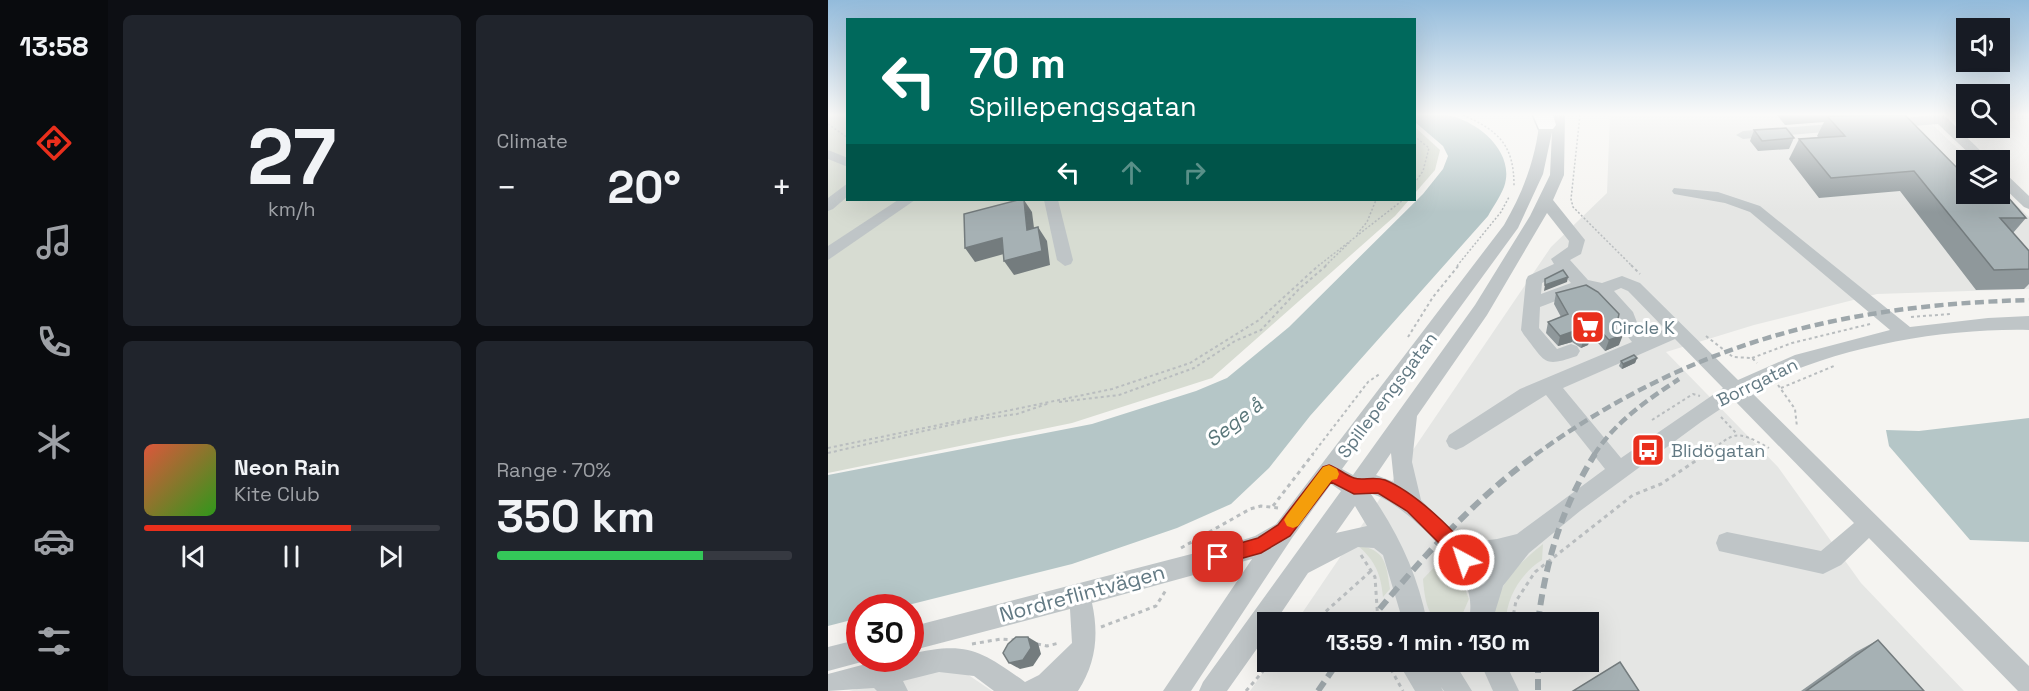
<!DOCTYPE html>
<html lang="en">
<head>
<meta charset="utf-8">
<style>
  :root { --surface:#171b24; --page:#20242c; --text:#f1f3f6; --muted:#9ea1a6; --line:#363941; --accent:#e92f1c }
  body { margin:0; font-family:"Space Grotesk",sans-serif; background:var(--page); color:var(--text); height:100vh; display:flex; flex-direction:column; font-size:22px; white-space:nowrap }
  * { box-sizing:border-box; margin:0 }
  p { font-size:20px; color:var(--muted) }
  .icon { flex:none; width:33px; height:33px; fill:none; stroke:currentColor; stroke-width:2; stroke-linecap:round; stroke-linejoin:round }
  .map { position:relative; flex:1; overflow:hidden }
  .details { display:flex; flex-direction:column; gap:15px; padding:15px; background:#0d0f14; width:720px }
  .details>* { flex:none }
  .guide { position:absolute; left:18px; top:18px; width:570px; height:183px; border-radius:0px; box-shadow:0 6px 24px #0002; background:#00695c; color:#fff; overflow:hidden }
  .controls { position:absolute; left:1128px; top:18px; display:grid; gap:12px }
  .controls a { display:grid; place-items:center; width:54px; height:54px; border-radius:0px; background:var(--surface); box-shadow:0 6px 24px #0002; font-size:30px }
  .speed { position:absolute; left:18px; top:594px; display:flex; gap:12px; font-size:30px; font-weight:700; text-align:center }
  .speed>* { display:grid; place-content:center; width:78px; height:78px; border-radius:50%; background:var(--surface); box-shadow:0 6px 24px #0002; line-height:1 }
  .speed .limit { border:9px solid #d22; background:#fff; color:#111 }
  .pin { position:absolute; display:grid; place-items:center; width:51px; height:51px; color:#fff; margin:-26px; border-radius:12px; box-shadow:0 3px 9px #0006 }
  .me { position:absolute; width:66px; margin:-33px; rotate:320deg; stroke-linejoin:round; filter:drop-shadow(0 0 4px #0008) }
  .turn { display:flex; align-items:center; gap:21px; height:126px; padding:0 24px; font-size:27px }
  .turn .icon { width:78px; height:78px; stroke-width:2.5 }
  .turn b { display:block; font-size:42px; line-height:51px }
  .lanes { display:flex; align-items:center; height:57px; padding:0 24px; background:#0003; justify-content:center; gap:30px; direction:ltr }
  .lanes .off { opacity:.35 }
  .big { font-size:45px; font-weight:600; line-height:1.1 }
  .details .card { flex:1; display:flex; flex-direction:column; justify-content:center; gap:9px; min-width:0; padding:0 21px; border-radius:9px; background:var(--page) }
  .details .dial { align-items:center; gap:0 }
  .dial b { font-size:78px; line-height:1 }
  .song { display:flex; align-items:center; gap:18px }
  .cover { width:72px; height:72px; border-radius:9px; background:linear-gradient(135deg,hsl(10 70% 55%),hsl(110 70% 35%)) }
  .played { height:6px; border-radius:3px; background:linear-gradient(90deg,var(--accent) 70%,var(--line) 70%) }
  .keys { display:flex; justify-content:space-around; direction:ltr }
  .heat { display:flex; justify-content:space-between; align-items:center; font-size:33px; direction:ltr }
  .charge { height:9px; border-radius:4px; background:linear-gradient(90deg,#34c759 70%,var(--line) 0) }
  .details .tiles { flex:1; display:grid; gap:15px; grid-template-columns:repeat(2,1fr) }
  .trip { position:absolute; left:429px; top:612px; width:342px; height:60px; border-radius:0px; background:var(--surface); box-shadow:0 6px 24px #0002; font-weight:600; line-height:60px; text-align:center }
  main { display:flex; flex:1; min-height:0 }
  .dock { display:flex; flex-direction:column; width:108px; justify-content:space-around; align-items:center; background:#090b0e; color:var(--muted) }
  .dock .icon { width:42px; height:42px }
  .dock .selected { color:var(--accent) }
  .dock b { font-size:27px; color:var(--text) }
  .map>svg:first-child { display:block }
  .built { fill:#e5e6e4 }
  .green { fill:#d7dcd2 }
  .water { fill:#b5c6c7 }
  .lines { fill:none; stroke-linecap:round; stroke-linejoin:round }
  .highway-casing { stroke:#b2b7ba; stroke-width:3 }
  .path-far2 { stroke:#b9bdbf; stroke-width:1.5; stroke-dasharray:2 2; stroke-linecap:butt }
  .path-far1 { stroke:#b9bdbf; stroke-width:2; stroke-dasharray:3 3; stroke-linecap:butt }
  .path { stroke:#b9bdbf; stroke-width:3; stroke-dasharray:4 4; stroke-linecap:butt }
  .minor { fill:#bfc5c7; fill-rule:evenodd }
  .highway { fill:#fff; fill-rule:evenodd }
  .rail-far1 { stroke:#9ea7ab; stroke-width:4.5; stroke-dasharray:9 4.5; stroke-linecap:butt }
  .rail { stroke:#9ea7ab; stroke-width:6; stroke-dasharray:11 6; stroke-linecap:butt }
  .wall { fill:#8f989b }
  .shaded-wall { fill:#747c7e }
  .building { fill:#a6b1b4; stroke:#747c7e; stroke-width:1.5 }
  .route { fill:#e92f1c; stroke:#971f12; stroke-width:1.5 }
  .slow { fill:#f59e0b }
  .labels { text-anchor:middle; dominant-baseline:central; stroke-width:6; stroke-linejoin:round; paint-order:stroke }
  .poi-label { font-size:18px; fill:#627983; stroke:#fff; text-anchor:start }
  .street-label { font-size:18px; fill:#627983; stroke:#fff }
  .water-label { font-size:20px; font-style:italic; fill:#597679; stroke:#fff }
  .near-street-label { font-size:21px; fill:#627983; stroke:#fff }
</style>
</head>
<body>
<main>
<nav class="dock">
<b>13:58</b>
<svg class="icon selected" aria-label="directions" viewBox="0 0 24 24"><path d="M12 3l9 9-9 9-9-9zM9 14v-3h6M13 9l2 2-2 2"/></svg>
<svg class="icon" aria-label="music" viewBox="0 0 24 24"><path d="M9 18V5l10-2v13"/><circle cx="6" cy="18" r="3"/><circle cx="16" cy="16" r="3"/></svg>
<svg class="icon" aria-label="phone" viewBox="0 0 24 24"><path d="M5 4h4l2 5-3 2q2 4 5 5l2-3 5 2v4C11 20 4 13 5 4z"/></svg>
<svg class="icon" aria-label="climate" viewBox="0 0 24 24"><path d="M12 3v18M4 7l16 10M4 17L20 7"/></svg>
<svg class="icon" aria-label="car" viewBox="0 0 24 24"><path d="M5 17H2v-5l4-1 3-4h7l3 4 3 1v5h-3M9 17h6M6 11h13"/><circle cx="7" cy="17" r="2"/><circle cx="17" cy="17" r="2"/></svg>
<svg class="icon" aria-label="filters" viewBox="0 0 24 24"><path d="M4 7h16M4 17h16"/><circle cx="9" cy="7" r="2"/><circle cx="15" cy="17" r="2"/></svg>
</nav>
<section class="details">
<div class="tiles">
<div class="card dial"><b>27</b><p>km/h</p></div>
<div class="card"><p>Climate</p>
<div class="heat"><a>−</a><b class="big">20°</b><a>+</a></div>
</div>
<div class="card">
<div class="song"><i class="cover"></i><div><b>Neon Rain</b><p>Kite Club</p></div></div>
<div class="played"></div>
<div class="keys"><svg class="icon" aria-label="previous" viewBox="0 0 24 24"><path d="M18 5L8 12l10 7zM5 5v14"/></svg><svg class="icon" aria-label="pause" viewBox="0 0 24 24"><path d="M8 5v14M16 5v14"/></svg><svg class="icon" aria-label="next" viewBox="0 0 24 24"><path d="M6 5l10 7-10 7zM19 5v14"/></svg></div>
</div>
<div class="card"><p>Range · 70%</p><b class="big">350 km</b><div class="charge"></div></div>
</div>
</section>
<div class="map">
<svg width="1201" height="691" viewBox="0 0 1201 691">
  <rect width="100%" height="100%" fill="#f5f4f1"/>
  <g class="built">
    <polygon points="782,115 1094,115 1142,160 1138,160 1138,194 1172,194 1172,189 1201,217 1201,289 1049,294 926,325 838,352 950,467 1033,583 1136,691 422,691 442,662 760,662 760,622 468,622 723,247 779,193"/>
    <polygon points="104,670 133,670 164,691 21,691"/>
  </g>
  <g class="green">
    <polygon points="0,115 19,115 20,200 581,200 567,216 384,378 244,423 0,473"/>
    <polygon points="587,127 612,150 607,170 587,193"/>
    <path d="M715 544 714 560C693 573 678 598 678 622H666C666 587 689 565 715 544Z"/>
    <path d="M529 545C558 550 558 563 562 589L555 597C553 574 547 560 529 545Z"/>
    <path d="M615 558 635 584 641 599 634 615C601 634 597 604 595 579Z"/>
  </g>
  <g class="water">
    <path d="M587 115C597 115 609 114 619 115 651 121 688 153 676 187 672 197 665 207 660 216L482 416 441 468 403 504 349 528 244 564 72 607 32 608 31 618 0 626V475L264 424 368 391 399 378 461 327 595 194 615 169 620 156 615 146 587 122Z"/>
    <polygon points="1201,418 1201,542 1142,540 1061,446 1058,430 1091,431"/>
  </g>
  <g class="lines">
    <defs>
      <polygon id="highway" points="705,115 725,115 728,125 725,129 711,129"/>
    </defs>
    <use href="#highway" class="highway-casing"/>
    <g class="path-far2">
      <path d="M635 115C671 131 686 145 686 186"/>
      <polyline points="752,115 743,199 745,207 804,266"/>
      <polyline points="0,124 20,138"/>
      <polyline points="586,136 601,148 595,171 586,184"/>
      <polyline points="529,234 539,222 548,200"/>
      <polyline points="490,266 575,200"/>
      <polyline points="497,266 523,241"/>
      <polyline points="629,266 673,212 681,197"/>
    </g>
    <g class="path-far1">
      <polyline points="803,265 812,274"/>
      <polyline points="1083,317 1122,314"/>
      <polyline points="878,336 905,357 924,358 929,363"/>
      <polyline points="580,337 605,297 631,265"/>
      <polyline points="924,358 964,343 1042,324"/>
      <polyline points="950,385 967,409 969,427"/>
      <polyline points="953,388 1006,366"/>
      <polyline points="231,402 291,395 366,368 407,341 433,330 471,289 499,265"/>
      <polyline points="893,417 909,434"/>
      <polyline points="824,420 865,394 872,396"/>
      <polyline points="0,448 284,389 362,363 431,320 491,265"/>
      <polyline points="862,452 866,455"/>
      <polyline points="0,453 144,420 189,414 222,403"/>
      <polyline points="484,455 540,382 553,373"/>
      <path d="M876 455C908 433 905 428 941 448"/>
    </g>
    <g class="path">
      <polyline points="864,454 870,458"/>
      <polyline points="445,506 485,454"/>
      <polyline points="353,548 422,509 433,506 450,508"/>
      <polyline points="533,555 547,577 550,622"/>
      <polyline points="486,622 544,570"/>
      <polyline points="684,622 688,601 707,572 805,495 833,484 878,454"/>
      <polyline points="273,627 328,606 338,590"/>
      <polyline points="144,644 173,639 186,640"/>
      <polyline points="209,644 219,646 231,643"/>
      <polyline points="559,662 575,691"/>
      <polyline points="418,691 443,662"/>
    </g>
    <g class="minor">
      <path d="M712 115H724V120L725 115H737L736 175 725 200 757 240 753 254 742 260 760 280 774 283 794 276 812 283 910 380 967 355 1062 330 922 212 897 203 846 194 844 191 846 188 890 192 932 206 1082 327 1160 318 1201 316V330C1112 328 1000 348 922 391L1201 666V691H1190L1041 538 1013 565 995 574 891 551 888 543 891 535 899 532 993 551 1026 523 906 400 873 422 752 511 701 553 675 586 664 622H640C644 609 643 596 637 582 626 556 571 499 543 494 570 533 590 575 599 622H575L555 555 546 548 530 547 480 573 447 622H440V633L399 691H371L375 682 513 491 503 484 464 538 363 691H335L424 559 264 603C271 635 268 663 250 691H166L146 676 111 672 75 681 80 691H49L46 688 0 691V674L49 661 82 658V654C139 641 152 650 197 682L211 675 244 643 242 609 82 651V627L402 544 427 536 448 524 676 225C696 190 709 156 712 115ZM724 132 722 175 702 216 647 305 525 475 514 469 690 228 715 174ZM719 213 741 241 740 247 723 259 726 264 700 276 698 280 693 330 696 335C718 362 714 368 749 356L752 351 749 346 743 344 729 349 711 328 712 307C748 294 765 280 790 318 795 326 797 334 804 342L692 389 621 435 618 441 621 447 628 450 635 447 718 395 777 469 689 534 669 539 653 541 631 538 593 500 584 462 589 416 659 315ZM734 273 743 283 713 294 714 283ZM793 288 800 291 837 329 820 336 810 325 805 312 786 291ZM847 339 895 388 793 458 735 388ZM563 453 566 482 548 475ZM527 506 539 526 508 533ZM663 562 657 573 652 563Z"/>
      <polygon points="1102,115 1116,115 1162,160 1148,160 1110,124 1061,128 1054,124 1061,120"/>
      <polygon points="1015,123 1022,127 1020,130 915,139 908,135 915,131"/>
      <polygon points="0,150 20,158 20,167 0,159"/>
      <polygon points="1172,172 1177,173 1201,196 1201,209 1196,207 1172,184"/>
      <polygon points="20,183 20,196 5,209 0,211 0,198"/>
      <polygon points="70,200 87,200 0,260 0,246"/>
      <polygon points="216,200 230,200 245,260 243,264 237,266 229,260"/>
      <polygon points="32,639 32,658 41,660 0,671 0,647"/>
      <polygon points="570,662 597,662 601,667 599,662 626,662 644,691 616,691 613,687 615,691 587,691"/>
      <polygon points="652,662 677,662 691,691 665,691"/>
    </g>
    <use href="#highway" class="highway"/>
    <g class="rail-far1">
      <path d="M707 455C862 343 1012 305 1201 300"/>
      <path d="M766 455C787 422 819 400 851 379"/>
    </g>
    <g class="rail">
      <path d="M541 622C589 563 647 498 709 454"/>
      <path d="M710 622C718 560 734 507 767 454"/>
      <polyline points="710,662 710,691"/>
      <polyline points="490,691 510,662"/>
    </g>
  </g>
  <g class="wall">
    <polygon points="949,115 1077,115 1138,194 1198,218 1185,233 1201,251 1201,284 1196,289 1148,290 1072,191 991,198 961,159 971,139 990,137 989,136 996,122 957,125"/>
    <polygon points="926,130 966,138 961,149 930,151 922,141"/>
    <polygon points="728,293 788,328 791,345 777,351 763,335 760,345 753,348 744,342 730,346 718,333 720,322 733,317 726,304"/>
    <polygon points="809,358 807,363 794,369 791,366 793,361"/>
    <polygon points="1050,640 1096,691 973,691 1028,652"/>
  </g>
  <g class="shaded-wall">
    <polygon points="196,200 204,212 208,244 199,230"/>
    <polygon points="210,227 219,241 222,265 186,275 176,261"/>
    <polygon points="174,238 183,252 147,262 137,248"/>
    <polygon points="740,277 739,282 716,291 717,285"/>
    <polygon points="746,331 744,342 730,346 732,336"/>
    <polygon points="763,335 760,345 753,348 756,338"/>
    <polygon points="795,335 791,345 777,351 781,340"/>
    <polygon points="809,358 807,363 794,369 795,364"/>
    <polygon points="200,637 210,643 213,654 205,666 192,669 181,663"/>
  </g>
  <g class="building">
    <polygon points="1077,115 1138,177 1138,194 1172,194 1172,188 1198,218 1172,218 1201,251 1201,269 1166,270 1086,171 1003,178 971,139 1017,136 999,116"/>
    <polygon points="958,128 966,138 934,141 926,130"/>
    <polygon points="190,200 196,200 199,230 210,227 214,251 176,261 174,238 137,248 136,214"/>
    <polygon points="735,270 740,277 717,285 717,279"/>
    <polygon points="758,285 770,292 791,314 788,328 795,335 781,340 766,324 763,335 756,338 746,331 732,336 720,322 740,314 728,293"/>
    <polygon points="806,355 809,358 795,364 793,361"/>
    <polygon points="188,637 200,637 203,648 195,660 181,663 175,653 180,644"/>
    <polygon points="1050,640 1096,691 978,691"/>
    <polygon points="792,662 811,691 745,691"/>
  </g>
  <linearGradient id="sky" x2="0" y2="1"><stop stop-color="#93bbdb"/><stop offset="0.54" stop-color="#fafaf9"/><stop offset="1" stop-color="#fafaf9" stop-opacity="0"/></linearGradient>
  <rect width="1201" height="212" fill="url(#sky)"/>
  <path class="route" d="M501 465C510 468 517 475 526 478 535 481 545 476 557 480 584 491 633 533 645 560L642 566 636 569 630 566 621 553 579 511 550 493 526 494 503 482 462 536 433 553 390 565 384 563 382 557 384 551 430 538 450 525 495 467Z"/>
  <polygon class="slow" points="501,465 509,469 511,474 509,479 504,480 470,526 465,528 459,526 456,520 459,515 495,467"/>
  <defs>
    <symbol id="supermarket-square" viewBox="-11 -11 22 22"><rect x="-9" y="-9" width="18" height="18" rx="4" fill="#e92f1c" stroke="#fff"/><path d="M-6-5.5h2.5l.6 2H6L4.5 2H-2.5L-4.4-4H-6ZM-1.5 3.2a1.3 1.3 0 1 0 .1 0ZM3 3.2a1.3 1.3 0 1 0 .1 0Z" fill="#fff"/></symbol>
    <symbol id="bus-square" viewBox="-11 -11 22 22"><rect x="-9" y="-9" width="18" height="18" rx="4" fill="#e92f1c" stroke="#fff"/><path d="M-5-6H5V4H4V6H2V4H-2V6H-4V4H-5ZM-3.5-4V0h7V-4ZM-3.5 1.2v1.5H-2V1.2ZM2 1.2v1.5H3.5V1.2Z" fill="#fff"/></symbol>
  </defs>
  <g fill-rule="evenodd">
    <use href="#supermarket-square" x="741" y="308" width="38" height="38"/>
    <use href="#bus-square" x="801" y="431" width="38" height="38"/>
  </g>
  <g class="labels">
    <g class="poi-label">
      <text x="783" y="327">Circle K</text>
      <text x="843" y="450">Blidögatan</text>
    </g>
    <g class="street-label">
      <text transform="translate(929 382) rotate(-26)">Borrgatan</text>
      <text transform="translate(559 395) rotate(-53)">Spillepengsgatan</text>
    </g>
    <g class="water-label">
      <text transform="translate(406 422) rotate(-38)">Sege å</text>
    </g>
    <g class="near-street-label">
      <text transform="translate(254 593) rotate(-15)">Nordreflintvägen</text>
    </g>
  </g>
</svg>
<div class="controls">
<a><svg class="icon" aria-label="sound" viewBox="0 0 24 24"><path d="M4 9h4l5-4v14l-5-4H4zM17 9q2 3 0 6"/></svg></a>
<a><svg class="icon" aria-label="search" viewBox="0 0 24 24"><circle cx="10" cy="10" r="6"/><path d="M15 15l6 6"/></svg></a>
<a><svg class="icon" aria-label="layers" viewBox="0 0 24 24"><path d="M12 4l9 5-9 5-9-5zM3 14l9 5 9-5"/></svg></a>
</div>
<div class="speed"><div class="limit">30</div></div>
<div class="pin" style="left:390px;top:557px;background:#d93025"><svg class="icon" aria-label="arrive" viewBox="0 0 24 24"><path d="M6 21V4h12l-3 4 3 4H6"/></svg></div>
<svg class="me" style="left:636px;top:560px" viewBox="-20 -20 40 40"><circle r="17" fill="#e92f1c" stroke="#fff" stroke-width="3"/><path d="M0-11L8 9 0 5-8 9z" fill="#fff"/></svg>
<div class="trip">13:59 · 1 min · 130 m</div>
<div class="guide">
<div class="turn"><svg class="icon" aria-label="left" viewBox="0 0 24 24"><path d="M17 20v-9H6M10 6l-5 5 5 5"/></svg><div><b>70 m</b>Spillepengsgatan</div></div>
<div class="lanes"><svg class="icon" aria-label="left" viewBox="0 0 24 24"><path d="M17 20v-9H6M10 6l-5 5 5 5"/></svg><svg class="icon off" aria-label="ahead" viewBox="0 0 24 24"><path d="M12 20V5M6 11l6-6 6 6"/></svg><svg class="icon off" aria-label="right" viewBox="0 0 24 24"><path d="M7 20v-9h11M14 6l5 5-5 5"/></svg></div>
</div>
</div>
</main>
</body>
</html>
